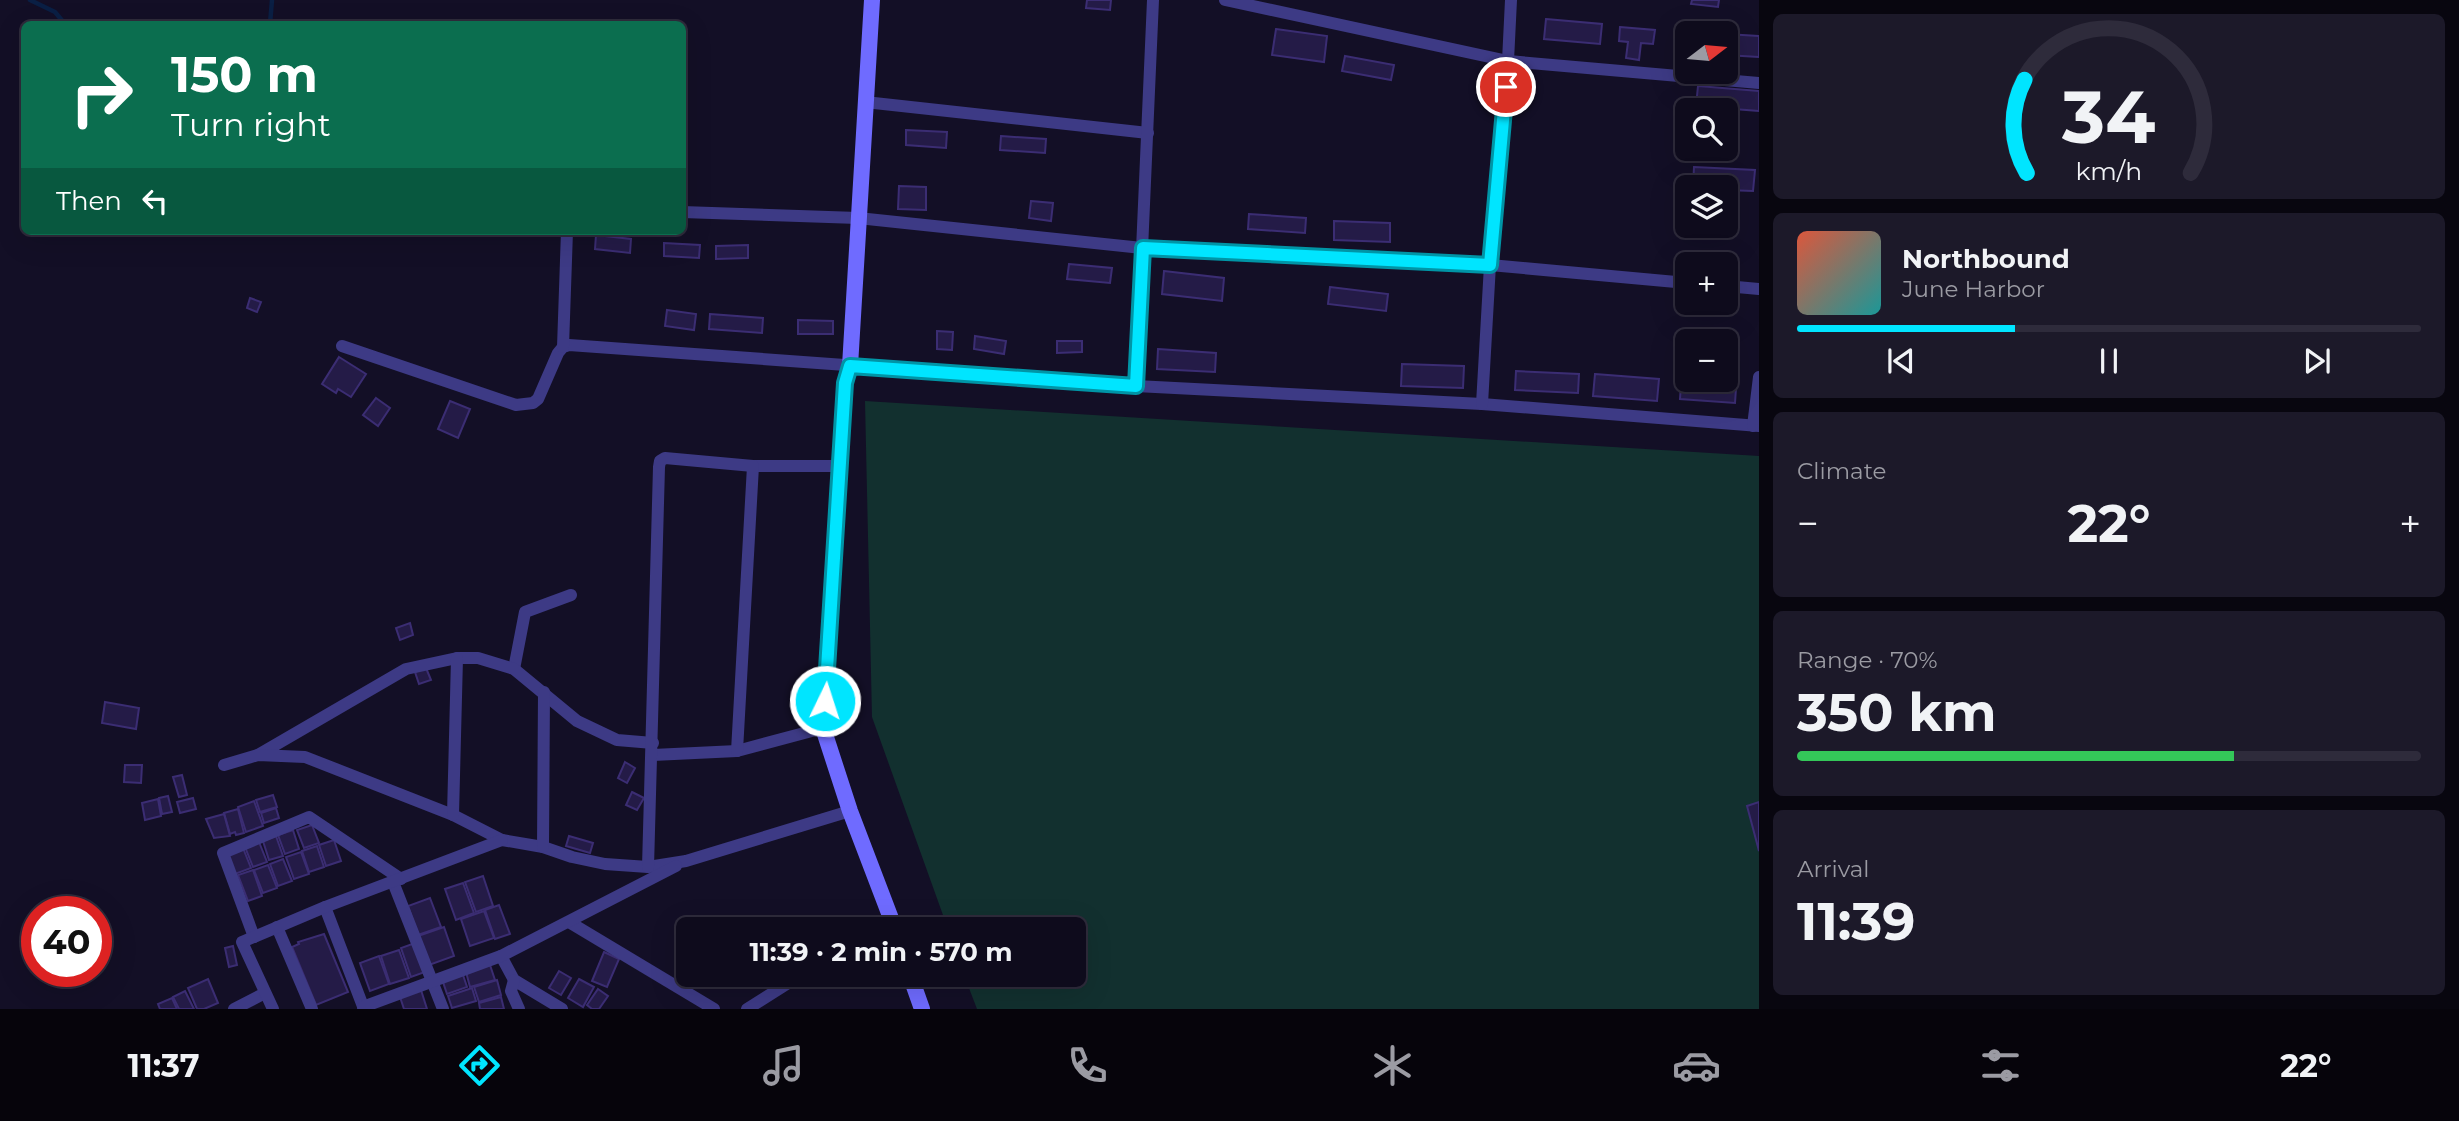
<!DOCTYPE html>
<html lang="en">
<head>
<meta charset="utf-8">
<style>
  :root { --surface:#0e0b1c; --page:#1c1929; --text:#f1f3f6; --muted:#9b9ba3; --line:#2e2b3b; --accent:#00e5ff }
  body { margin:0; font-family:Montserrat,sans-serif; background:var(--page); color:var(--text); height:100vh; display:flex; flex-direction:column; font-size:26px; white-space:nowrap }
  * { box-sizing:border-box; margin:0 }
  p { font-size:23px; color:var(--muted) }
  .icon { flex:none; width:38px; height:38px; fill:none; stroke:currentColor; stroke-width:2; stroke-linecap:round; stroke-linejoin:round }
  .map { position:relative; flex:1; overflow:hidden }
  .sheet { display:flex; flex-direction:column; gap:14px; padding:14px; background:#08060f; width:700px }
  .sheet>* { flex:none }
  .banner { position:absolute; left:21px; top:21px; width:665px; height:214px; border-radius:10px; box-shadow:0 7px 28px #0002,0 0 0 2px var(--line); background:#0b6e4f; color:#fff; overflow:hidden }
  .needle { width:46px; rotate:74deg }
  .fabs { position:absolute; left:1675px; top:21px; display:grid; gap:14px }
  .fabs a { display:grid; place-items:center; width:63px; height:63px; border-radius:10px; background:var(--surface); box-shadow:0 7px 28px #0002,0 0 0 2px var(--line); font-size:35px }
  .speed { position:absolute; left:21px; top:896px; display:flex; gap:14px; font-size:35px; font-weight:700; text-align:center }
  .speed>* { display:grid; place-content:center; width:91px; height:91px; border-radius:50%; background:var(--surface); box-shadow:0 7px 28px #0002,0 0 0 2px var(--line); line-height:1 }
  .speed .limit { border:10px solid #d22; background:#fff; color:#111 }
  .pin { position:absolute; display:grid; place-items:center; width:60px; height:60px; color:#fff; margin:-30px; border:4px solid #fff; border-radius:50%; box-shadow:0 2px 7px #0007 }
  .me { position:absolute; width:77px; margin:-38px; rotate:4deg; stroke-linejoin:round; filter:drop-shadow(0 0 5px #0008) }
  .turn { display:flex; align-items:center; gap:24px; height:147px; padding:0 35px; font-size:32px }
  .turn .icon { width:91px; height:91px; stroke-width:2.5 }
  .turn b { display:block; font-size:49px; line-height:60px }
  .then { display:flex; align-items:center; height:66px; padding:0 35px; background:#0003; gap:14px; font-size:26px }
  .big { font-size:52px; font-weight:700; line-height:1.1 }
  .sheet .card { flex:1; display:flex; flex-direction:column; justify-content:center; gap:10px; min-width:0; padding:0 24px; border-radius:10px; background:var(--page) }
  .sheet .dial { align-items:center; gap:0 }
  .dial svg { height:182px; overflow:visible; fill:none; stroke:var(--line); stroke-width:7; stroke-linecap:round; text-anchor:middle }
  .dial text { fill:var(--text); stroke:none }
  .song { display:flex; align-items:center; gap:21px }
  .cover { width:84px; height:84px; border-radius:10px; background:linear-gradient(135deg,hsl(10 70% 55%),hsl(180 70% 35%)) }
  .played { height:7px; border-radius:4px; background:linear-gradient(90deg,var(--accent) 35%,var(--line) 35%) }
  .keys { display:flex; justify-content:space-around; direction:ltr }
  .heat { display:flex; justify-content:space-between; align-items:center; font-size:38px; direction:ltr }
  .charge { height:10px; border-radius:5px; background:linear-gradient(90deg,#34c759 70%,var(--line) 0) }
  .trip { position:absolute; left:676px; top:917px; width:410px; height:70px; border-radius:10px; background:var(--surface); box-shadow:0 7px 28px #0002,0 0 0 2px var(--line); font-weight:700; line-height:70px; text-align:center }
  .dock { display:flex; height:112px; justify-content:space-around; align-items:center; background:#06040b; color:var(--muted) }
  .dock .icon { width:49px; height:49px }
  .dock .current { color:var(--accent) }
  .dock b { font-size:32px; color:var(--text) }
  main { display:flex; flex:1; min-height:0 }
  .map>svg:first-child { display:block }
  .green { fill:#12302f }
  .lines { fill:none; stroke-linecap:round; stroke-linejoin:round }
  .stream { stroke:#0a1f44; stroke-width:4.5 }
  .building { fill:#241b47; stroke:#3b2d73; stroke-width:2 }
  .street { stroke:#3d3a85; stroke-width:12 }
  .secondary { stroke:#6f6bff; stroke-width:16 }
  .route-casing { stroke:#0095a6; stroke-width:18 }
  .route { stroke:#00e5ff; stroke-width:12 }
</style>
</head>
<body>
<main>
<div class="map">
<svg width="1759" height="1009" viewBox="0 0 1759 1009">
  <rect width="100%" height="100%" fill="#130f26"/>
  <polygon class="green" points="865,401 1759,456 1759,1009 977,1009 964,975 1073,975 1073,929 948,929 872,717"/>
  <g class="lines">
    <g class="stream">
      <polyline points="30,0 55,12 65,24"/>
      <polyline points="270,24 272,0"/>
    </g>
  </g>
  <g class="building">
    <polygon points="1087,0 1111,0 1110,10 1086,8"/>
    <polygon points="1692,0 1719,0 1718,7 1691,4"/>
    <polygon points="1546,19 1602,24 1600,44 1544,39"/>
    <polygon points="1620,27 1655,30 1653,44 1641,43 1639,60 1626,58 1628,42 1619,41"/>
    <polygon points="1276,29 1327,36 1324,62 1272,55"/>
    <polygon points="1726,34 1759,36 1759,57 1726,55"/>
    <polygon points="1345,56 1394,65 1391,80 1342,71"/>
    <polygon points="1698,86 1759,91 1759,111 1696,106"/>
    <polygon points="906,130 947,132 946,148 906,145"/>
    <polygon points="1001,136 1046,139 1045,153 1000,150"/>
    <polygon points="1694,167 1755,170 1753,191 1726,190 1726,187 1693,187"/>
    <polygon points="899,186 926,187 926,210 898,209"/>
    <polygon points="1031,201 1053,203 1051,221 1029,218"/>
    <polygon points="1249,214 1306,218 1305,233 1248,229"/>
    <polygon points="1334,221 1390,223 1390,242 1334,240"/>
    <polygon points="596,235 631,239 630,253 595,249"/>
    <polygon points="664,243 700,245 699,258 664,256"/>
    <polygon points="748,245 748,258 716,259 716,246"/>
    <polygon points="1069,264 1112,268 1110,283 1067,279"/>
    <polygon points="1164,271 1224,278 1222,301 1162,294"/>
    <polygon points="1330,287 1388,294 1386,311 1328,304"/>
    <polygon points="250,298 261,302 257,312 247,308"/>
    <polygon points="667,310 696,314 694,330 665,326"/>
    <polygon points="710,314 763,318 762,333 709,329"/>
    <polygon points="798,320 833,321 833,334 798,334"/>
    <polygon points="937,331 953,332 952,350 937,349"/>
    <polygon points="975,336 1006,341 1004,354 974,349"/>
    <polygon points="1057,341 1082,341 1082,352 1057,353"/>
    <polygon points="1158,349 1216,353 1215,372 1157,369"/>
    <polygon points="339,357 366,374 351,397 338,389 336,393 322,384"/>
    <polygon points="1402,364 1464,366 1463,388 1401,386"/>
    <polygon points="1516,371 1579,374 1578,393 1515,390"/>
    <polygon points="1595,374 1659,379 1657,401 1593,396"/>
    <polygon points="1681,384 1736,388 1735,403 1680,399"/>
    <polygon points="376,398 390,408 378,426 363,415"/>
    <polygon points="450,401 470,409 458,438 438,429"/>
    <polygon points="410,623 413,635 400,640 396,628"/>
    <polygon points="426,668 431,680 419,684 415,672"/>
    <polygon points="105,702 139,708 136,729 102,723"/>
    <polygon points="625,762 635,768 627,783 618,778"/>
    <polygon points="125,765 142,765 141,783 124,782"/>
    <polygon points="182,775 187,795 179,797 173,777"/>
    <polygon points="632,792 644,798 637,810 626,805"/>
    <polygon points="273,795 277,807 260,812 256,800"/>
    <polygon points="168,796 172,812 162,814 159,798"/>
    <polygon points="193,798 196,809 180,813 177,802"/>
    <polygon points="158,799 161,816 145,820 142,803"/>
    <polygon points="254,801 263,826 246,832 238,807"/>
    <polygon points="1759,802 1759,851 1747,806"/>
    <polygon points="276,808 279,818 264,823 261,813"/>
    <polygon points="238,809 244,833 236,835 235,832 230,834 224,813"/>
    <polygon points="224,814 230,836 214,838 206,819"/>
    <polygon points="312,825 319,843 304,848 297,830"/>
    <polygon points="293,830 299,849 285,854 278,835"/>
    <polygon points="276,836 283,856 269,860 263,841"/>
    <polygon points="569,836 593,843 590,853 566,846"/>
    <polygon points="334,840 341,861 326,866 319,845"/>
    <polygon points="259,842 267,862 253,867 245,847"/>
    <polygon points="317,846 324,867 309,872 302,851"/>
    <polygon points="243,848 251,868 235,874 227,854"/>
    <polygon points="301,852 309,874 294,879 286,857"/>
    <polygon points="283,859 292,881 278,886 270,864"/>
    <polygon points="268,865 277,888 263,893 254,870"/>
    <polygon points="253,870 262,896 248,901 238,875"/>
    <polygon points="483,876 493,906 476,912 465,882"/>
    <polygon points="463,883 474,913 456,920 445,889"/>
    <polygon points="430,898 441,927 418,935 408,906"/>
    <polygon points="499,905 510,934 495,939 485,910"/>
    <polygon points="484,911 494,938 470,946 461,919"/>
    <polygon points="444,927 454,956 429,965 418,936"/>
    <polygon points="324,934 348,992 316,1005 292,947 299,944 298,942"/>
    <polygon points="415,943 425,972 411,977 401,948"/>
    <polygon points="233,946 237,965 229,967 225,948"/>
    <polygon points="399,950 409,978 390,984 381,956"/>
    <polygon points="604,952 619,959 607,987 592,981"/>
    <polygon points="379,956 389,984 370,991 360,963"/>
    <polygon points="490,965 495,980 470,987 466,972"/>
    <polygon points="559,971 571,978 561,995 549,988"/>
    <polygon points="462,972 467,987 447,994 442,979"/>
    <polygon points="208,979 218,1003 204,1009 197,1009 188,988"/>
    <polygon points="579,979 594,987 583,1007 568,998"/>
    <polygon points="497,980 501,995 479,1002 474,987"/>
    <polygon points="472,988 476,1001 452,1008 448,996"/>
    <polygon points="598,989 608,996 599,1009 592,1009 587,1005"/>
    <polygon points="421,990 427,1009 404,1009 400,997"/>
    <polygon points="185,991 194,1009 179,1009 173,997"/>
    <polygon points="501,997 504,1009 480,1009 479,1003"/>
    <polygon points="172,998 177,1009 160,1009 158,1004"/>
  </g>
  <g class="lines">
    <g class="street">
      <polyline points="1225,0 1508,61 1759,83"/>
      <polyline points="865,102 1148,133"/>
      <polyline points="682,212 858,218 1142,248 1490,265 1687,283"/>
      <polyline points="1726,286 1759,289"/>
      <polyline points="342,346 516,405 533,403 538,399 558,353 563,347 569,345 1136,386 1482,404 1759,426"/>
      <polyline points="563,347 567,231"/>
      <polyline points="1136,386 1153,0"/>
      <polyline points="1482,404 1490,265 1508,61 1511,0"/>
      <polyline points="1753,426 1759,377"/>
      <polyline points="753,466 840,466"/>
      <polyline points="514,669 525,612 571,595"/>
      <polyline points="258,755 406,669 457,658 478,658 514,669 577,721 617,740 653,743"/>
      <polyline points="653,755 737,751 823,728"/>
      <polyline points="224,765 258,755 305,757 453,815 502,840 543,847 572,857 605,864 648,867 686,861 850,811"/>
      <polyline points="453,815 457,658"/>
      <polyline points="543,847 544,692"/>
      <polyline points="648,867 659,467 660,461 665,458 753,466 737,751"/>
      <polyline points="393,882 443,1009"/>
      <polyline points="325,907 364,1009"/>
      <polyline points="569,922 714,1009"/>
      <polyline points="277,927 312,1009"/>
      <polyline points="873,929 891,918"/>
      <polyline points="254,937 223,853 309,817 401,879"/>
      <polyline points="501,956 514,980 562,1009"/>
      <polyline points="514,980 511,991 519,1009"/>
      <polyline points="363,1007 501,956 676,866"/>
      <polyline points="234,1009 265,993"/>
      <polyline points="273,1009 242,942 325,907 502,840"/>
      <polyline points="747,1009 801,975"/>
    </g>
    <g class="secondary">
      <polyline points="872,0 850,366 845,383 823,728 850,811 895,929"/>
      <polyline points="910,975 922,1009"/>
    </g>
  </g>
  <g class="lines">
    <defs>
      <polyline id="route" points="825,701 845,383 850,366 1136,386 1143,248 1490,265 1506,87"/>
    </defs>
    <use href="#route" class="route-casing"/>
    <use href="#route" class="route"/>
  </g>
</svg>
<div class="fabs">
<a><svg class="needle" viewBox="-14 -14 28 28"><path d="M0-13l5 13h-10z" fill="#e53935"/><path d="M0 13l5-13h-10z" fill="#9b9ba3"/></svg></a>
<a><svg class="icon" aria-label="search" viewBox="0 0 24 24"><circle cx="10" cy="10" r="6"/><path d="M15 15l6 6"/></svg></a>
<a><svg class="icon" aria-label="layers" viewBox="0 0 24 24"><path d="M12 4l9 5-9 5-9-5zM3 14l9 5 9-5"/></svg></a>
<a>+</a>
<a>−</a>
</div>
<div class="speed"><div class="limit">40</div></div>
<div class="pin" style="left:1506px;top:87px;background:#d93025"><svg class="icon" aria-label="arrive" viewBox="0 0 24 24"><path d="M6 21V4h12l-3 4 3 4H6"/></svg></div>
<svg class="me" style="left:825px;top:701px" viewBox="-20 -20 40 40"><circle r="17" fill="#00e5ff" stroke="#fff" stroke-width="3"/><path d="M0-11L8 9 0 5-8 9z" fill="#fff"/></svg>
<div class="trip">11:39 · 2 min · 570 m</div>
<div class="banner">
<div class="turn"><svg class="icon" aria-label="right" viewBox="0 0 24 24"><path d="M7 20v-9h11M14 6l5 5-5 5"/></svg><div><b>150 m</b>Turn right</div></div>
<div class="then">Then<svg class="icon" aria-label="left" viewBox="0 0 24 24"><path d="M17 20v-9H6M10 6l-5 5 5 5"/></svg></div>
</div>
</div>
<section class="sheet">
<div class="card dial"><svg viewBox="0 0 100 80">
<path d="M14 69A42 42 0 1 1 86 69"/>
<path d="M14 69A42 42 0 0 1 13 28" stroke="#00e5ff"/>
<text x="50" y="56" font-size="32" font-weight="700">34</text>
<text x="50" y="72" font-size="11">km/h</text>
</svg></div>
<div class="card">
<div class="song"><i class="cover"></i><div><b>Northbound</b><p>June Harbor</p></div></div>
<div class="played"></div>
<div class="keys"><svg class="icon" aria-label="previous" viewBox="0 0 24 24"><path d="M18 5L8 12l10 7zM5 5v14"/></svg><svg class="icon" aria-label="pause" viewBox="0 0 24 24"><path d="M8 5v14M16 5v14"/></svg><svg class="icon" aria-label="next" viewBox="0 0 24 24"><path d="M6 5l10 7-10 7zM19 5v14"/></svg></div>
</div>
<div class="card"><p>Climate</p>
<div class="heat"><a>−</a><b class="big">22°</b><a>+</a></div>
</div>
<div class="card"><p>Range · 70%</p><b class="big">350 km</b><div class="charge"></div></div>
<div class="card"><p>Arrival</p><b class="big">11:39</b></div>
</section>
</main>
<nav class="dock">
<b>11:37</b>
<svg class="icon current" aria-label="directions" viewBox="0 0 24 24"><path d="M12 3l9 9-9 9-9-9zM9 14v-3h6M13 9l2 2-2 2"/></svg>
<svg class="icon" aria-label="music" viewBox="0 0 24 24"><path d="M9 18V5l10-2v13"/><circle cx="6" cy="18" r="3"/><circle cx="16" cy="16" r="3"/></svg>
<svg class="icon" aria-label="phone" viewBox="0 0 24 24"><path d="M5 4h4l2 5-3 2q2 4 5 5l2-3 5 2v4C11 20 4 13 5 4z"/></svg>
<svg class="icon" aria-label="climate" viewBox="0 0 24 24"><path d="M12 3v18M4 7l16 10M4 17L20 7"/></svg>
<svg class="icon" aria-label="car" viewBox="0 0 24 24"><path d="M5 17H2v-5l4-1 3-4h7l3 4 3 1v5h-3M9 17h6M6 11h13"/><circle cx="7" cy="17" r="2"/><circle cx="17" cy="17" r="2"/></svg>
<svg class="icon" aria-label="filters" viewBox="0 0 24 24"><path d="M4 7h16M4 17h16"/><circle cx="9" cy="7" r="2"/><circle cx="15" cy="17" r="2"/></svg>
<b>22°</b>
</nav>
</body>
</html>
